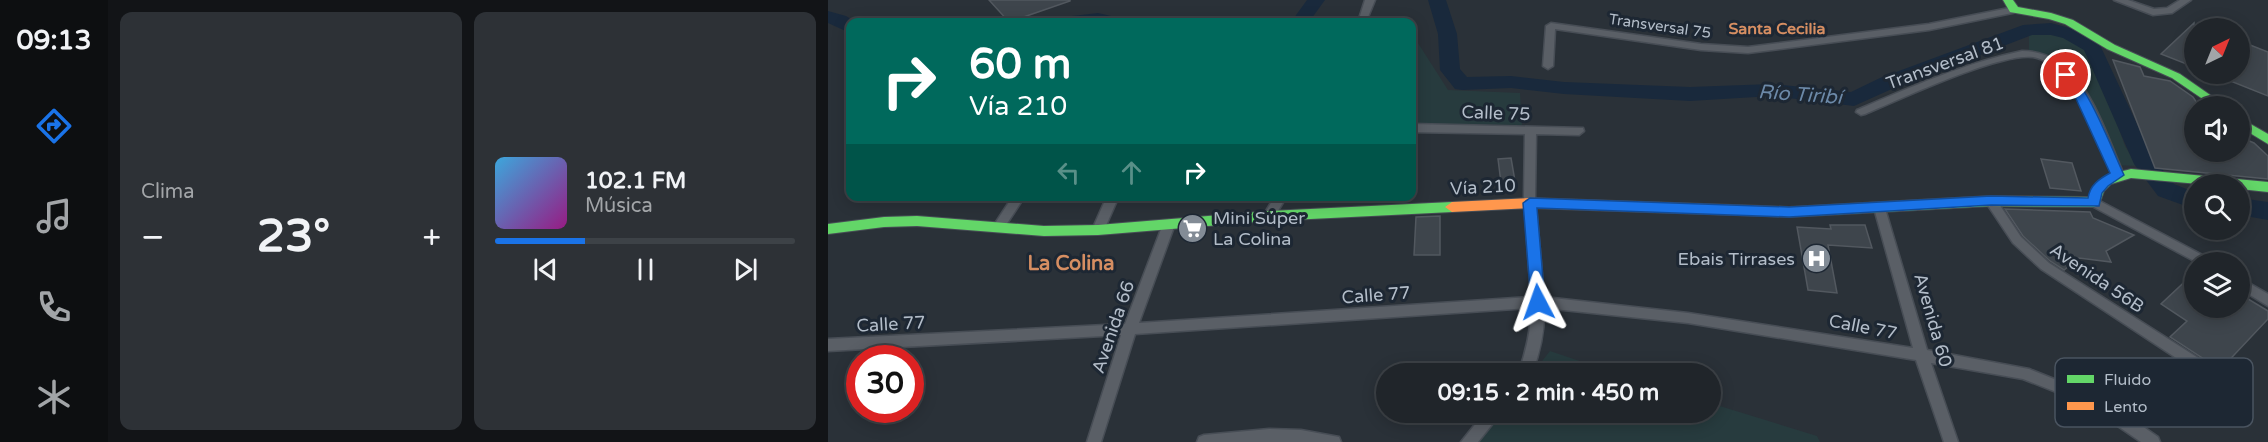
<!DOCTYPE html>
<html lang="es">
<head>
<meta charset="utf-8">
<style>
  :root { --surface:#20252a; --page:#2d3136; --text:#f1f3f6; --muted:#a2a5a8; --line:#3d4247; --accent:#1a73e8 }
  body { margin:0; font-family:"Varela Round",sans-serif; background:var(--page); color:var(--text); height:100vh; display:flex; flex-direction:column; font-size:22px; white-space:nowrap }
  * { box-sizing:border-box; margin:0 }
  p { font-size:20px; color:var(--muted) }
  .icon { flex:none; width:33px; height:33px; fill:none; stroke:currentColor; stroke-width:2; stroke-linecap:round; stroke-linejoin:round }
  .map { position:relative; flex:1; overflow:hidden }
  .side { display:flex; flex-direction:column; gap:12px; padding:12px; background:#121417; width:720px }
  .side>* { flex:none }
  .hud { position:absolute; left:18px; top:18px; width:570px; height:183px; border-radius:12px; box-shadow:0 3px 15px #0003,0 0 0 2px var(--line); background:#00695c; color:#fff; overflow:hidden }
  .needle { width:39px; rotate:43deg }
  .controls { position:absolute; left:1356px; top:18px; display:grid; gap:12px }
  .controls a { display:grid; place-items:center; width:66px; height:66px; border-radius:50%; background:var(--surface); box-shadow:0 3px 15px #0003,0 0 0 2px var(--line); font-size:30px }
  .speed { position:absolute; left:18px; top:345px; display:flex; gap:12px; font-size:30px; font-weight:700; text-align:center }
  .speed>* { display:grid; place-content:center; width:78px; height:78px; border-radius:50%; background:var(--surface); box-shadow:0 3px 15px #0003,0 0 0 2px var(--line); line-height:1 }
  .speed .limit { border:9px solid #d22; background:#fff; color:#111 }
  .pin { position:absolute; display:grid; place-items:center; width:51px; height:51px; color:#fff; margin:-26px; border:3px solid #fff; border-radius:50%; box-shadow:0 2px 6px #0007 }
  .me { position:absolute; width:66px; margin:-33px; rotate:356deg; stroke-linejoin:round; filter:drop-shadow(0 0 4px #0008) }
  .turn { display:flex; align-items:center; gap:21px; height:126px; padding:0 24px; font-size:27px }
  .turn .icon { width:78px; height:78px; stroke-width:2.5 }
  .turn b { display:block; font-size:42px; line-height:51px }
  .lanes { display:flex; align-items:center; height:57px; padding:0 24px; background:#0003; justify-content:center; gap:30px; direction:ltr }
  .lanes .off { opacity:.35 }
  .big { font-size:45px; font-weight:800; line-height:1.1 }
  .side .card { flex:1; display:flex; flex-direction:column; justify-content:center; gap:9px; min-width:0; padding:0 21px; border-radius:12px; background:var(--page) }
  .song { display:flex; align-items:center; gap:18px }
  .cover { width:72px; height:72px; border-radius:9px; background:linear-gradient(135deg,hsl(200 70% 55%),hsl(310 70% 35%)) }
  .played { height:6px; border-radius:3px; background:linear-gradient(90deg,var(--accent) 30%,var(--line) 30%) }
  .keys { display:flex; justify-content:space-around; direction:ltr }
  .heat { display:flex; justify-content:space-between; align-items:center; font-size:33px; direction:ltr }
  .side .tiles { flex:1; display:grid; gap:12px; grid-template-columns:repeat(2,1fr) }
  .trip { position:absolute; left:548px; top:363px; width:345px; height:60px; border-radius:30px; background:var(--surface); box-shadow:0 3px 15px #0003,0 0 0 2px var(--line); font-weight:800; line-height:60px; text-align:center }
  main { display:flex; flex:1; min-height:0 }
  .tabs { display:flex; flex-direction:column; width:108px; justify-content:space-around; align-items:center; background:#0d0f11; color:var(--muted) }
  .tabs .icon { width:42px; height:42px }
  .tabs .current { color:var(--accent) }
  .tabs b { font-size:27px; color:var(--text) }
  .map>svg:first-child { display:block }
  .green { fill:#273b3e }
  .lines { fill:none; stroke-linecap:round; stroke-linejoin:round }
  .river { fill:#19293c; fill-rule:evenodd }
  .building { fill:#3e454c; stroke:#52585f; stroke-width:1.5 }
  .street-casing { stroke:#474d55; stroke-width:3 }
  .fast-casing { stroke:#474d55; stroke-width:2 }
  .slow-casing { stroke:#474d55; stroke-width:2 }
  .street { fill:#5a5f66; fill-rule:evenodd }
  .fast { fill:#63d668; fill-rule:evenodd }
  .slow { fill:#ff974d; fill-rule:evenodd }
  .route { fill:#1a73e8; stroke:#114b97; stroke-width:1.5 }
  .labels { text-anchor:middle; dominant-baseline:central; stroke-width:6; stroke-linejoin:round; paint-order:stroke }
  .far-street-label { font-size:15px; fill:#b3bdc9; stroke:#1d2733 }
  .far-neighbourhood-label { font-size:16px; font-weight:bold; fill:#d68e62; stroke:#1d2733 }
  .street-label { font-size:18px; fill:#b3bdc9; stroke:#1d2733 }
  .poi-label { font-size:18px; fill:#b3bdc9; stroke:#1d2733; text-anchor:start }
  .water-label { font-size:20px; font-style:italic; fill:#6c89a8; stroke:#1d2733 }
  .neighbourhood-label { font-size:20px; font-weight:bold; fill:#d68e62; stroke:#1d2733 }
  .key { fill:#1d2733; stroke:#4a5460; stroke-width:1.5 }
  .key-label { font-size:16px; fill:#b3bdc9 }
</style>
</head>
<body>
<main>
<nav class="tabs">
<b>09:13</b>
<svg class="icon current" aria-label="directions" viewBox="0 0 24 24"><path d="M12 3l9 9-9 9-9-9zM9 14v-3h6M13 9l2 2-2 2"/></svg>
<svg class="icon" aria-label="music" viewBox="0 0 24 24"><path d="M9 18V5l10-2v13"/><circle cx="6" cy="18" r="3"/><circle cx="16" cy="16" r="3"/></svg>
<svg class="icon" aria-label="phone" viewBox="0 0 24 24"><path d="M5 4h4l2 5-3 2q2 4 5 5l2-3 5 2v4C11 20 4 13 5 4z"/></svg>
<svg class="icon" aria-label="climate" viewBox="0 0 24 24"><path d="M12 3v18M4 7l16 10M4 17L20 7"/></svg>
</nav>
<section class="side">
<div class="tiles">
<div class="card"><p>Clima</p>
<div class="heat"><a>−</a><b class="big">23°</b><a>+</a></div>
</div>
<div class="card">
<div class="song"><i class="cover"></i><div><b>102.1 FM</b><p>Música</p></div></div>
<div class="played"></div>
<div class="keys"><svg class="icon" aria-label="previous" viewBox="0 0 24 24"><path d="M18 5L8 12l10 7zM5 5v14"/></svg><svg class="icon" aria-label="pause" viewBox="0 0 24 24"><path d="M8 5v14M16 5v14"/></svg><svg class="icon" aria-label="next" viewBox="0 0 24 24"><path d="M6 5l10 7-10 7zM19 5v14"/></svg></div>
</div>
</div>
</section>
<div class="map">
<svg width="1440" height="442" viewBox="0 0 1440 442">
  <rect width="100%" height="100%" fill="#2a3138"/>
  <g class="green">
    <polygon points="1201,32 1228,33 1246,39 1263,50 1297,146 1309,166 1288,165 1252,87 1227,62 1201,50"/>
    <polygon points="588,40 620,90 692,93 694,125 584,124 584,69"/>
    <polygon points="722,351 787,373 704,374"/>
    <polygon points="882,403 989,436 992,442 648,442 672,413 882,412"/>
  </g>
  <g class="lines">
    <g class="river">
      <polygon points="479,0 497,0 481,22 463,22"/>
      <polygon points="600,0 618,0 629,34 632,69 639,77 683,76 736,82 862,87 944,84 1023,92 1052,78 1195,25 1223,23 1249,30 1271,43 1324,156 1346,184 1366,192 1366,209 1330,196 1306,164 1256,50 1235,38 1223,35 1204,35 1066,88 1026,106 944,96 862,101 736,94 683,88 634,90 627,89 612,70 610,34"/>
      <polygon points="0,11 18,16 28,22 22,22 22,33 0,23"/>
      <polygon points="270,13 292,18 294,22 225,22 227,18"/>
      <polygon points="1412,198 1440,202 1440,220 1412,215"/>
    </g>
  </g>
  <g class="building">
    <polygon points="161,0 242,0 242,1 181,22"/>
    <polygon points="1366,23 1366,67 1333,54"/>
    <polygon points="1412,41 1440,52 1440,96 1385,74 1412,74"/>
    <polygon points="1285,60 1312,67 1316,76 1342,81 1365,97 1371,106 1366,106 1366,152 1412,152 1412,137 1426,143 1440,156 1440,179 1327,168"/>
    <polygon points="683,158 687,181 673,183 670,159"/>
    <polygon points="1213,159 1244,163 1253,191 1222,188"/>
    <polygon points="1177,209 1262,212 1265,218 1306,235 1278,251 1283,262 1251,258 1236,270 1222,261 1195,236"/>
    <polygon points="612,216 612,255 586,255 588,217"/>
    <polygon points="1002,225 1037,225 1044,248 1000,245 1009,293 980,290 969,227 1003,229"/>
    <polygon points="1366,273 1366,308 1412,308 1412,294 1440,311 1440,319 1390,372 1382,367 1379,361 1342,337 1359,321 1333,304"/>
  </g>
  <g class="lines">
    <defs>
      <g id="street">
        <polygon points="537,0 547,0 538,22 530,22"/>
        <polygon points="1286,0 1300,0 1326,9 1339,8 1352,0 1363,0 1344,13 1325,15"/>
        <polygon points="1186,7 1189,8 1189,12 1101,30 920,53 873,50 727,29 725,66 720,69 715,66 718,26 723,23 873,44 920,47 1101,24"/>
        <path d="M1194 51C1256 51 1275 129 1296 175L1294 178H1286L1284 175C1271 145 1262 110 1242 84 1233 73 1219 59 1205 57 1173 52 1070 100 1037 114L1033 115 1028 112 1029 110C1083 87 1137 63 1194 51Z"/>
        <path d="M584 124 755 128 756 131 751 135 708 134 707 196 716 297 860 313 1085 348 1046 208 1052 204 1056 205 1099 350 1201 369 1246 387 1291 410 1330 437 1332 442H1313L1281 420 1236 395 1195 379 1103 363 1130 442H1116L1088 360 860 323 716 308C717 331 712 352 704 374H690C698 352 703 331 703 308L307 334 273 442H259L293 335 0 351V339L297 324 335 224 341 220 347 224 311 323 703 297 696 196 697 134 584 132Z"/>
        <polygon points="185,196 197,196 174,231 166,231 164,228"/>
        <polygon points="279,196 291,196 276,230 274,233 266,233 264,230"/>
        <polygon points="447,196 459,196 445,219 437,219 435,216"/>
        <polygon points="1163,197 1167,198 1193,237 1221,263 1378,363 1380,367 1378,371 1373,373 1368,371 1213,269 1185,243 1157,201"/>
        <polygon points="1266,198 1382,259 1384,262 1368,262 1262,205 1260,202"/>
        <polygon points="1412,278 1440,294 1440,306 1412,289"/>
        <polygon points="657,412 674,412 650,442 633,442"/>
        <polygon points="441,429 473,430 511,437 513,442 369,442 371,437 376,435"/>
      </g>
      <g id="fast">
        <polygon points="1175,0 1185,0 1190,7 1223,13 1245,20 1287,45 1352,74 1398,106 1385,106 1344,78 1279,49 1237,24 1221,19 1182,12"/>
        <polygon points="1412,118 1440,134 1440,144 1412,127"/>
        <path d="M1303 169 1440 182V192L1412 189V184H1371L1303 178 1283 184 1276 191 1271 205 1266 207 1163 206 961 217 934 216 927 211 934 206 961 207 1163 196 1261 197C1267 177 1284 174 1303 169Z"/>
        <polygon points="624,202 631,207 624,212 441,221 270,235 216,236 89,226 56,227 0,234 0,224 56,217 89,216 216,226 270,225 441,211"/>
      </g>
      <polygon id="slow" points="702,198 934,206 941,211 934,216 702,208 624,212 617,207 624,202"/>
    </defs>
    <use href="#street" class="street-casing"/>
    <use href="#fast" class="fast-casing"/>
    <use href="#slow" class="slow-casing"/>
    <use href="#street" class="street"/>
    <use href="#fast" class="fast"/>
    <use href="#slow" class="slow"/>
  </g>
  <path class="route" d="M1238 71C1257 78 1286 154 1296 175L1280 186 1274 193 1271 206 1163 205 961 217 709 208 717 302 715 306H705L703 302 695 203 702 198 961 207 1163 196 1260 198C1262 185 1271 179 1282 173L1243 88 1232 75Z"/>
  <defs>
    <symbol id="supermarket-disc" viewBox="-11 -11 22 22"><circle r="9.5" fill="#838c96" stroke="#1d2733"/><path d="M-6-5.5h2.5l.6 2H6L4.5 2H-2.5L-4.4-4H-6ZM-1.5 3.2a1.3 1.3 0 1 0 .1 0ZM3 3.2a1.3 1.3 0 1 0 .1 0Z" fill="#fff"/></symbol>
    <symbol id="hospital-disc" viewBox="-11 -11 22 22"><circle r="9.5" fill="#838c96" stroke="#1d2733"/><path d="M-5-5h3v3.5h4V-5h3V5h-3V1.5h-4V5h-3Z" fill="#fff"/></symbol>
  </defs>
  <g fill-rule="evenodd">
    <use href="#supermarket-disc" x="348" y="212" width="33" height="33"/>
    <use href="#hospital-disc" x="972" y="242" width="33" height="33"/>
  </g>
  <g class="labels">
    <g class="far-street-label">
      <text transform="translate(832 26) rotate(8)">Transversal 75</text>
    </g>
    <g class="far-neighbourhood-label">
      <text x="949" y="29">Santa Cecilia</text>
    </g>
    <g class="street-label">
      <text transform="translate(1117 63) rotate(-20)">Transversal 81</text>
      <text transform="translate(668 113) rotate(2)">Calle 75</text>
      <text transform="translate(655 187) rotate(-3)">Vía 210</text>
      <text transform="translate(1269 278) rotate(34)">Avenida 56B</text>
      <text transform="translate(548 295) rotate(-4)">Calle 77</text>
      <text transform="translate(1105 320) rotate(74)">Avenida 60</text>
      <text transform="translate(63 324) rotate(-3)">Calle 77</text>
      <text transform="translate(285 327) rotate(-71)">Avenida 66</text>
      <text transform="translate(1035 327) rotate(11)">Calle 77</text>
    </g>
    <g class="poi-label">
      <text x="385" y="218">Mini Súper<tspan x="385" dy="21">La Colina</tspan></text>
      <text x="967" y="259" text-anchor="end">Ebais Tirrases</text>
    </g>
    <g class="water-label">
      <text transform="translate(972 95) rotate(4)">Río Tiribí</text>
    </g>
    <g class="neighbourhood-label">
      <text x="243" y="264">La Colina</text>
    </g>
  </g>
  <rect x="1227" y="358" width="198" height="69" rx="9" class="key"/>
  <rect x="1239" y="375" width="27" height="8" fill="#63d668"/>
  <rect x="1239" y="402" width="27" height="8" fill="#ff974d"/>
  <g class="key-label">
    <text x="1276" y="385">Fluido</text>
    <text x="1276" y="412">Lento</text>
  </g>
</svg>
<div class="controls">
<a><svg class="needle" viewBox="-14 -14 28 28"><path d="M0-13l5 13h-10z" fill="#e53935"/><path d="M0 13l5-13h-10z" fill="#a2a5a8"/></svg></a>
<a><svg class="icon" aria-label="sound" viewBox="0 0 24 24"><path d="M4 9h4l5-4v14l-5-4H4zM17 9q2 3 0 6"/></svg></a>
<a><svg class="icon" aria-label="search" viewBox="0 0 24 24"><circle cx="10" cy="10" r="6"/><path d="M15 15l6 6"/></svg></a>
<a><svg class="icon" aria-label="layers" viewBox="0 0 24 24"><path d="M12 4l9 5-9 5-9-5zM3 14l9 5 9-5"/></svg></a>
</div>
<div class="speed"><div class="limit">30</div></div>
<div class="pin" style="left:1238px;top:75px;background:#d93025"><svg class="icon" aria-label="arrive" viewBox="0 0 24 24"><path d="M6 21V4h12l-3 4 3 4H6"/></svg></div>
<svg class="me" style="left:710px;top:302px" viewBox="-20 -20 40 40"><path d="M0-17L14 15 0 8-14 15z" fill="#1a73e8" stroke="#fff" stroke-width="4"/></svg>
<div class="trip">09:15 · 2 min · 450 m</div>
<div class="hud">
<div class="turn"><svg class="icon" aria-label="right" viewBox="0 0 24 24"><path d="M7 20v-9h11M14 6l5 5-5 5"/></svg><div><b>60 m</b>Vía 210</div></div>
<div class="lanes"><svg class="icon off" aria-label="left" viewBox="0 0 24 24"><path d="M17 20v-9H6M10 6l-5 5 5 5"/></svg><svg class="icon off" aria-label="ahead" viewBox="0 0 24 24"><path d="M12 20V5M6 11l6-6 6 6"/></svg><svg class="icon" aria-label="right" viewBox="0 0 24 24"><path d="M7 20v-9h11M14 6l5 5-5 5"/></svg></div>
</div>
</div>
</main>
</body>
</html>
